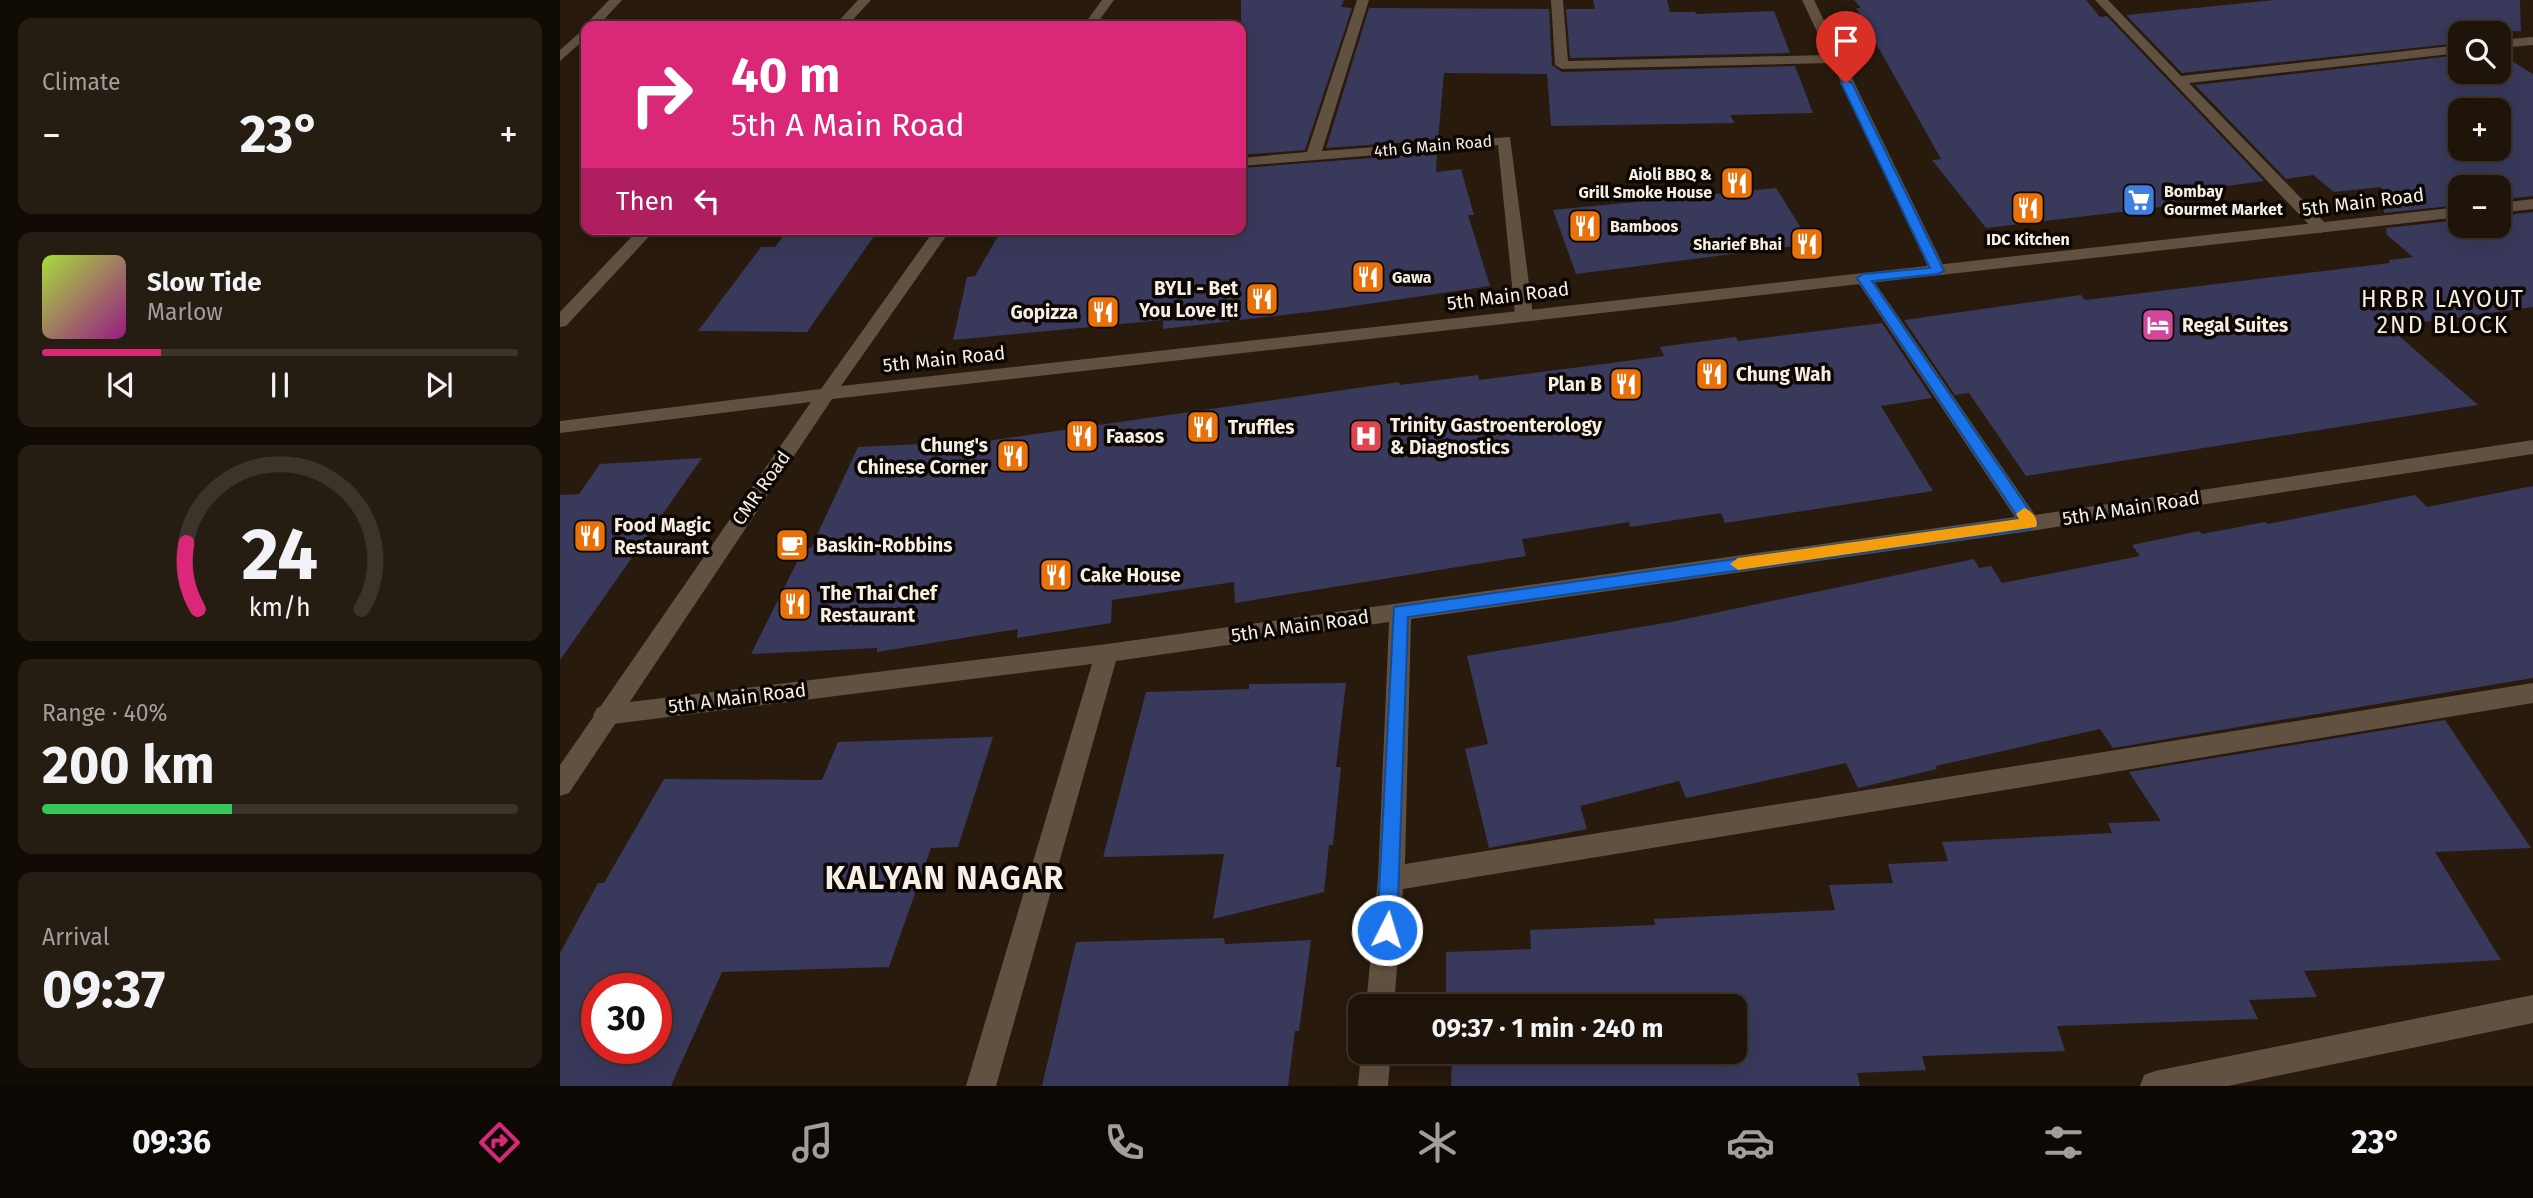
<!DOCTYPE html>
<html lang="en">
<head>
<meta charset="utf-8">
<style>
  :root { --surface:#1e1409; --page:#261d12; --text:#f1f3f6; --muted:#a19e9c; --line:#3c332a; --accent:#db2777 }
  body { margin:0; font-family:"Fira Sans",sans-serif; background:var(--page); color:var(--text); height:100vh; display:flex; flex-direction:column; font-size:26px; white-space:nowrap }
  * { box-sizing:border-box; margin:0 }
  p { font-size:23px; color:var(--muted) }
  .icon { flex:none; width:38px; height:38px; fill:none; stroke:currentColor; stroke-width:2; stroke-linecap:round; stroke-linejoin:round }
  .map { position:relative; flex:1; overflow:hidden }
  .side { display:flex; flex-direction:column; gap:18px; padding:18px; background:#100b05; width:560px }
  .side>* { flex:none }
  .banner { position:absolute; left:21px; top:21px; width:665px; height:214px; border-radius:14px; box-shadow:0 7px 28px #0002,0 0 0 2px var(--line); background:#db2777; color:#fff; overflow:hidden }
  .fabs { position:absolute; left:1888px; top:21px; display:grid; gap:14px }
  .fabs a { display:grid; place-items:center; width:63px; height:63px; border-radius:14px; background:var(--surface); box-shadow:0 7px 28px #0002,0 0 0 2px var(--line); font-size:35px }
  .speed { position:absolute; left:21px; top:973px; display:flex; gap:14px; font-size:35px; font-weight:700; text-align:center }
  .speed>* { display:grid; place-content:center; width:91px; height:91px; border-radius:50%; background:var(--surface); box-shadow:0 7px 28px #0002,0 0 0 2px var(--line); line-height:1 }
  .speed .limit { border:10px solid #d22; background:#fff; color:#111 }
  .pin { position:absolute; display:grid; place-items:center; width:60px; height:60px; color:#fff; margin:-72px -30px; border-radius:50% 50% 50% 0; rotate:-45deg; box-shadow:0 0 7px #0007 }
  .pin .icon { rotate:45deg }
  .me { position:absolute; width:77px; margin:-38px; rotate:5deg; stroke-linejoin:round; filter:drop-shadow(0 0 5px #0008) }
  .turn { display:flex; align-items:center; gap:24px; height:147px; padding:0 35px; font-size:32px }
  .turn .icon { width:91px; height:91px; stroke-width:2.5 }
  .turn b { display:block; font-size:49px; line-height:60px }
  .then { display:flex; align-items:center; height:66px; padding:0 35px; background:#0003; gap:14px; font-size:26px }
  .big { font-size:52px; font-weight:700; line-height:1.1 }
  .side .tile { flex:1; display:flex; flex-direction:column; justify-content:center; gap:10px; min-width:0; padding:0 24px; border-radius:14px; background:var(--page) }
  .side .dial { align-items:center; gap:0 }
  .dial svg { height:182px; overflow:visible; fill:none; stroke:var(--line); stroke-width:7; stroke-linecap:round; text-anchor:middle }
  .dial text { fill:var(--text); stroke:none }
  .song { display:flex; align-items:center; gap:21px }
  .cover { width:84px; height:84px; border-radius:10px; background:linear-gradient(135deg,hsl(80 70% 55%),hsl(310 70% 35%)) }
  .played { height:7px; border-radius:4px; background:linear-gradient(90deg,var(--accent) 25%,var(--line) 25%) }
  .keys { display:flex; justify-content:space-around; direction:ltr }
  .heat { display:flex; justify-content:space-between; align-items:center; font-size:38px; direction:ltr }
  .charge { height:10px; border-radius:5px; background:linear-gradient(90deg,#34c759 40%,var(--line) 0) }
  .trip { position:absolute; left:788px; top:994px; width:399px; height:70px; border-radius:14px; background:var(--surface); box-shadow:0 7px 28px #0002,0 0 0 2px var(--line); font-weight:700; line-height:70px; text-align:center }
  .menu { display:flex; height:112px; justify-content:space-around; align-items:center; background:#0c0804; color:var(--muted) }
  .menu .icon { width:49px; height:49px }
  .menu .current { color:var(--accent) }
  .menu b { font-size:32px; color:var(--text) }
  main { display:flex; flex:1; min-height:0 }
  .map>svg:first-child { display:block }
  .building { fill:#39395c; fill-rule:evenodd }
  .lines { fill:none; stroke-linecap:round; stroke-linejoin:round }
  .minor { fill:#615141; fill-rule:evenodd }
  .tertiary { fill:#615141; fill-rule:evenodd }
  .route { fill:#1a73e8; stroke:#114b97; stroke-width:2 }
  .slow { fill:#f59e0b }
  .labels { text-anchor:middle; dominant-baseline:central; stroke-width:7; stroke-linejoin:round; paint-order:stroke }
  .far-street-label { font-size:16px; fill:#f7eee4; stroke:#0c0703 }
  .far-poi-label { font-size:16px; font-weight:bold; fill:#f7eee4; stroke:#0c0703; text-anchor:start }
  .street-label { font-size:19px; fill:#f7eee4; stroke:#0c0703 }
  .poi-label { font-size:19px; font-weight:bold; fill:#f7eee4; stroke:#0c0703; text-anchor:start }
  .quarter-label { font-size:23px; letter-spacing:2px; fill:#f7eee4; stroke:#0c0703 }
  .near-district-label { font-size:32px; font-weight:bold; letter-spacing:2px; fill:#f7eee4; stroke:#0c0703 }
</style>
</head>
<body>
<main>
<section class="side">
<div class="tile"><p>Climate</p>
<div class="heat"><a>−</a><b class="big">23°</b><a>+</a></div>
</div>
<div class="tile">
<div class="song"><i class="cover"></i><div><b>Slow Tide</b><p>Marlow</p></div></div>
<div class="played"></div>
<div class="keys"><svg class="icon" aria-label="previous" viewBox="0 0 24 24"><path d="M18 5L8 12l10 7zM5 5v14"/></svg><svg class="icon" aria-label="pause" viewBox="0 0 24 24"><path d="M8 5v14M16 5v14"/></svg><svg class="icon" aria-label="next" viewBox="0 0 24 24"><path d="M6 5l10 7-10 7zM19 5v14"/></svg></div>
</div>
<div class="tile dial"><svg viewBox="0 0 100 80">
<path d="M14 69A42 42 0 1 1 86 69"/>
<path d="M14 69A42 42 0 0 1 9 40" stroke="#db2777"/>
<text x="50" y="56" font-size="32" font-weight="700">24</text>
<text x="50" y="72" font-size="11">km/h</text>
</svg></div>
<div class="tile"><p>Range · 40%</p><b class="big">200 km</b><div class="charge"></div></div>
<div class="tile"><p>Arrival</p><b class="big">09:37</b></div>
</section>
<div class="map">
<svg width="1973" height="1086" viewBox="0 0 1973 1086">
  <rect width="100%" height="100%" fill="#281a0c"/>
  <g class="building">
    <polygon points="681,0 784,0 781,7 792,8 745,150 681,155"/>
    <polygon points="1033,0 1107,0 1110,12 1135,12 1136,14 1214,11 1230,53 1010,58 1006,9 1035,9"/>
    <polygon points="1294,0 1526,0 1540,17 1547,16 1704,181 1607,194 1619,205 1426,228 1372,160 1381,159 1296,8 1301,8"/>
    <polygon points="1714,0 1960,0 1961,31 1900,33 1900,43 1622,73 1566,15"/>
    <polygon points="809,8 989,9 992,65 1002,72 1235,66 1253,113 1170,115 1175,123 991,126 987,74 884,73 878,140 766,148"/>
    <path d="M1939 53 1973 74V196L1939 200V187H1900V205L1824 213 1821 187 1774 192 1753 175 1726 179 1635 85 1900 55V72H1939ZM1900 110H1939V149H1900Z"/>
    <polygon points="877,153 876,172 901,169 914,215 908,215 930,286 767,310 603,329 603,320 393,340 407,277 415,276 442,229 681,229 681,168"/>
    <polygon points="1216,188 1251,244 1016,274 993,210"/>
    <polygon points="1973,212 1973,307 1835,326 1844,334 1838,335 1918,405 1466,476 1409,393 1395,395 1344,320 1521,295 1525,300 1830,263 1829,260 1853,257 1827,235 1826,228 1900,220 1900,226 1939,226 1939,216"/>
    <polygon points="229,229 319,229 247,332 138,331 201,247 215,247"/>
    <polygon points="1322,323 1372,398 1321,406 1373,491 1165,523 1161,513 1070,527 1069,522 962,539 966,556 675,603 674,582 552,600 551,623 457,638 458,629 317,652 317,648 191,654 244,548 251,548 298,447 427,441 839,382 840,385 918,375 919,380 1104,356 1100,347 1176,337 1178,341"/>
    <polygon points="142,458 0,660 0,495 19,494 40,464"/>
    <polygon points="1973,486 1973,678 1553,748 1540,729 1376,766 1377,769 1298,788 1286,763 1126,798 1119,781 1020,806 1027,829 929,848 905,749 928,744 907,656 1116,621 1414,559 1419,568 1431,566 1442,583 1580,556 1572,545 1639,531 1642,534 1705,522 1708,524 1855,495 1867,507"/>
    <polygon points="786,683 776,767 781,767 773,845 769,845 764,892 653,919 664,854 543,857 586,692 689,689 689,684"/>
    <polygon points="1885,720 1971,848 1875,852 1941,960 1744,971 1757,997 1689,1000 1698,1019 1497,1026 1505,1051 1362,1056 1366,1070 1297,1073 1300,1086 891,1086 892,1052 1174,1052 1174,1006 886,1006 886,952 971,949 970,930 1095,925 1094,919 1275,910 1269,885 1333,883 1328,864 1388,861 1382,842 1552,833 1548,823 1601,821 1569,772"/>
    <path d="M433 737 398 847 371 848 329 967 162 972 111 1086H0V953L38 883H44L104 779 262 780 278 742ZM37 989H96V1048H37Z"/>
    <polygon points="664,938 665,944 751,940 739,1031 735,1031 728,1086 482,1086 516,942"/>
  </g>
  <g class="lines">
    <g class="minor">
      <polygon points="49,0 62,0 38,26 26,26 26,38 0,61 0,50 26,27 27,23"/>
      <polygon points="298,0 311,0 287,26 274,26"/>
      <polygon points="797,0 809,0 762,151 950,137 973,315 970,319 964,320 955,315 938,145 681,166 681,158 747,152"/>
      <polygon points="991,0 1003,0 1008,61 1268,55 1242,0 1254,0 1386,271 1384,275 1372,275 1370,271 1272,63 1002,69 995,65"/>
      <polygon points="1535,0 1548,0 1621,76 1900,45 1900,53 1629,83 1767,225 1769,228 1761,233 1755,231"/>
      <polygon points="1973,37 1973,45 1939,48 1939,40"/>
      <polygon points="79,229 96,229 6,326 0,327 0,312"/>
      <polygon points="1303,273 1309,274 1475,515 1973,440 1973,454 1470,531 851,619 845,864 1973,683 1973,703 843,889 834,1006 806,1006 818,879 829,622 556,661 436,1086 406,1086 532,664 45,725 37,722 33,715 37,708 45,705 547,644 1455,517 1295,278"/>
      <polygon points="1973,995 1973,1023 1668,1086 1580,1086 1584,1075 1595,1071"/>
      <polygon points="801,1052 831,1052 828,1086 798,1086"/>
    </g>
    <g class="tertiary">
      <polygon points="542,0 554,0 535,26 523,26"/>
      <polygon points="1973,199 1973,209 1939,213 1939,203"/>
      <polygon points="1900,207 1900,217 272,399 9,793 0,796 0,765 251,402 0,433 0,421 261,389 375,229 391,229 281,386"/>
    </g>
  </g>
  <polygon class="route" points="1286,80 1292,83 1384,271 1378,274 1312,281 1478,523 1471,529 848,617 837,930 834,937 827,940 820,937 817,930 834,607 1459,519 1297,278 1303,274 1370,268 1281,83"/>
  <path class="slow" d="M1464 508C1471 510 1480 520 1476 527L1178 570 1170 564 1178 558 1459 519 1456 514Z"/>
  <defs>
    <symbol id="restaurant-square" viewBox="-11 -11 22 22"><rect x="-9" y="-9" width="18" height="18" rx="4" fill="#e8710a" stroke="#0c0703"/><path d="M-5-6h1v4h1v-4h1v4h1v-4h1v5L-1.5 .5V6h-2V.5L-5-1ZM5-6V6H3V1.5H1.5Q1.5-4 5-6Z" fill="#fff"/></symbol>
    <symbol id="supermarket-square" viewBox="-11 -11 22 22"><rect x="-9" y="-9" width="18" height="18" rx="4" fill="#3f7fe0" stroke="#0c0703"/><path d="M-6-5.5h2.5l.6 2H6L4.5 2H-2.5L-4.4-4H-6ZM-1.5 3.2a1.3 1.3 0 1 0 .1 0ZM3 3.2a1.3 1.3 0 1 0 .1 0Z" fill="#fff"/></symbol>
    <symbol id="hotel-square" viewBox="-11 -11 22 22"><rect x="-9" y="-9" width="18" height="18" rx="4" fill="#d1479c" stroke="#0c0703"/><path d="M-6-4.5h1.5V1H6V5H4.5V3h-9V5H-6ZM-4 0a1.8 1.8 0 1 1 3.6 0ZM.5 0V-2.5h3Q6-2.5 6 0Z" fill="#fff"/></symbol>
    <symbol id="hospital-square" viewBox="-11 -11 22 22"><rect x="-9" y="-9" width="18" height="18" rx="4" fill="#e0444e" stroke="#0c0703"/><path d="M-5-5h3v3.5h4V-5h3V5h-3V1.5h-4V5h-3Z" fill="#fff"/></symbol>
    <symbol id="cafe-square" viewBox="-11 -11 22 22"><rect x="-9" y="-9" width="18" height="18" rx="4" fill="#e8710a" stroke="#0c0703"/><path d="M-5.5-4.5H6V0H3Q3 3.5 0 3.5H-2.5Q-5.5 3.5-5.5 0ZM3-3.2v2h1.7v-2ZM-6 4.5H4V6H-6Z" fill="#fff"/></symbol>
  </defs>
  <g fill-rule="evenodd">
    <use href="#restaurant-square" x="1158" y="164" width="38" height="38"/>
    <use href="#supermarket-square" x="1560" y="181" width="38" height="38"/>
    <use href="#restaurant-square" x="1449" y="189" width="38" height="38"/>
    <use href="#restaurant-square" x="1006" y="207" width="38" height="38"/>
    <use href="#restaurant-square" x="1228" y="225" width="38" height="38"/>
    <use href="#restaurant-square" x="789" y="258" width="38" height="38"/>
    <use href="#restaurant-square" x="683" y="280" width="38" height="38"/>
    <use href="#restaurant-square" x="524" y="293" width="38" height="38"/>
    <use href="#hotel-square" x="1579" y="306" width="38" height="38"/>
    <use href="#restaurant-square" x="1133" y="355" width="38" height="38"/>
    <use href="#restaurant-square" x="1047" y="365" width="38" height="38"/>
    <use href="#restaurant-square" x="624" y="408" width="38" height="38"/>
    <use href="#restaurant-square" x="503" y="417" width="38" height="38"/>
    <use href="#hospital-square" x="787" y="417" width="38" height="38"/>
    <use href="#restaurant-square" x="434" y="437" width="38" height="38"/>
    <use href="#restaurant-square" x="11" y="517" width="38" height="38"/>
    <use href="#cafe-square" x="213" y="526" width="38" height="38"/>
    <use href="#restaurant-square" x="477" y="556" width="38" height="38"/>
    <use href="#restaurant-square" x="216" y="585" width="38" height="38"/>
  </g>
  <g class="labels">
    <g class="far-street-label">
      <text transform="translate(873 146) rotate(-5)">4th G Main Road</text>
    </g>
    <g class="far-poi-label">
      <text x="1152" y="174" text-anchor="end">Aioli BBQ &amp;<tspan x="1152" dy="18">Grill Smoke House</tspan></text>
      <text x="1604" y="191">Bombay<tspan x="1604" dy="18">Gourmet Market</tspan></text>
      <text x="1050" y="226">Bamboos</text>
      <text x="1468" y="239" text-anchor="middle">IDC Kitchen</text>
      <text x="1222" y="244" text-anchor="end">Sharief Bhai</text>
      <text x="832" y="277">Gawa</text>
    </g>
    <g class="street-label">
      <text transform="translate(1803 202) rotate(-7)">5th Main Road</text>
      <text transform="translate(948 296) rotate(-7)">5th Main Road</text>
      <text transform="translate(384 359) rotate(-6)">5th Main Road</text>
      <text transform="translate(201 488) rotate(-55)">CMR Road</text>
      <text transform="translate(1571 508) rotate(-9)">5th A Main Road</text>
      <text transform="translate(740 626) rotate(-8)">5th A Main Road</text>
      <text transform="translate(177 698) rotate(-7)">5th A Main Road</text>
    </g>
    <g class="poi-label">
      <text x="678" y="288" text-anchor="end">BYLI - Bet<tspan x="678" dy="22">You Love It!</tspan></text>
      <text x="518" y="312" text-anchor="end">Gopizza</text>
      <text x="1622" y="325">Regal Suites</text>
      <text x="1176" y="374">Chung Wah</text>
      <text x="1042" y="384" text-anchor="end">Plan B</text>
      <text x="830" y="425">Trinity Gastroenterology<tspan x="830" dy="22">&amp; Diagnostics</tspan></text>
      <text x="668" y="427">Truffles</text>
      <text x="546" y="436">Faasos</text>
      <text x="428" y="445" text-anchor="end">Chung's<tspan x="428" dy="22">Chinese Corner</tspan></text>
      <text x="54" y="525">Food Magic<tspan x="54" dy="22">Restaurant</tspan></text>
      <text x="256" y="545">Baskin-Robbins</text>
      <text x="520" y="575">Cake House</text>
      <text x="260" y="593">The Thai Chef<tspan x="260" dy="22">Restaurant</tspan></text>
    </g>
    <g class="quarter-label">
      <text x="1883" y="299">HRBR LAYOUT<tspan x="1883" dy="26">2ND BLOCK</tspan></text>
    </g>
    <g class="near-district-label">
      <text x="385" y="878">KALYAN NAGAR</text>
    </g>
  </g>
</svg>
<div class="fabs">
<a><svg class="icon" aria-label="search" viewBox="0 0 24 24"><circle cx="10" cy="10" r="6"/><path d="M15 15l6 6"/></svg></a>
<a>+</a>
<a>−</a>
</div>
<div class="speed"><div class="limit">30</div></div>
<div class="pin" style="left:1286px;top:83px;background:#d93025"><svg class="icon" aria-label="arrive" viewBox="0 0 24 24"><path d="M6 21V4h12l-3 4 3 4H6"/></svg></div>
<svg class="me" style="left:827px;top:930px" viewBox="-20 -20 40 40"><circle r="17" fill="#1a73e8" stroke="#fff" stroke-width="3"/><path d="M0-11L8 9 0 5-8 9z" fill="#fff"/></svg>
<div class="trip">09:37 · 1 min · 240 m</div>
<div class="banner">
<div class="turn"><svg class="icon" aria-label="right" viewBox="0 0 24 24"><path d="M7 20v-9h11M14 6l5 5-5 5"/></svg><div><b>40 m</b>5th A Main Road</div></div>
<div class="then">Then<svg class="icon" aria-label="left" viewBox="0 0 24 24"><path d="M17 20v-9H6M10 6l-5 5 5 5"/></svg></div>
</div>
</div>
</main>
<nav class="menu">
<b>09:36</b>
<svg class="icon current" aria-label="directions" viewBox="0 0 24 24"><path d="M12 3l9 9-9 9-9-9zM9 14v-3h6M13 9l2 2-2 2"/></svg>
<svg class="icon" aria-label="music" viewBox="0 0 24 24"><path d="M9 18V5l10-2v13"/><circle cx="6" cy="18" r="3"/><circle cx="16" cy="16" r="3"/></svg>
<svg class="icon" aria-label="phone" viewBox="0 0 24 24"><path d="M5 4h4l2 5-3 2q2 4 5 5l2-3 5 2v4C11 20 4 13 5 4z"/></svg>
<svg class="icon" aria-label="climate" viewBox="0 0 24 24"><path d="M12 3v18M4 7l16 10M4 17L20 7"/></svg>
<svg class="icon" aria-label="car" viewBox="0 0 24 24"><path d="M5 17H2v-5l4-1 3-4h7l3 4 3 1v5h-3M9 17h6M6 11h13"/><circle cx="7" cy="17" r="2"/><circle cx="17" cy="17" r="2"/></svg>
<svg class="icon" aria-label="filters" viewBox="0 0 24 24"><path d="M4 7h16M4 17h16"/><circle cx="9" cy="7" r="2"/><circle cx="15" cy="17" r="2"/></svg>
<b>23°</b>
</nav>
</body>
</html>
